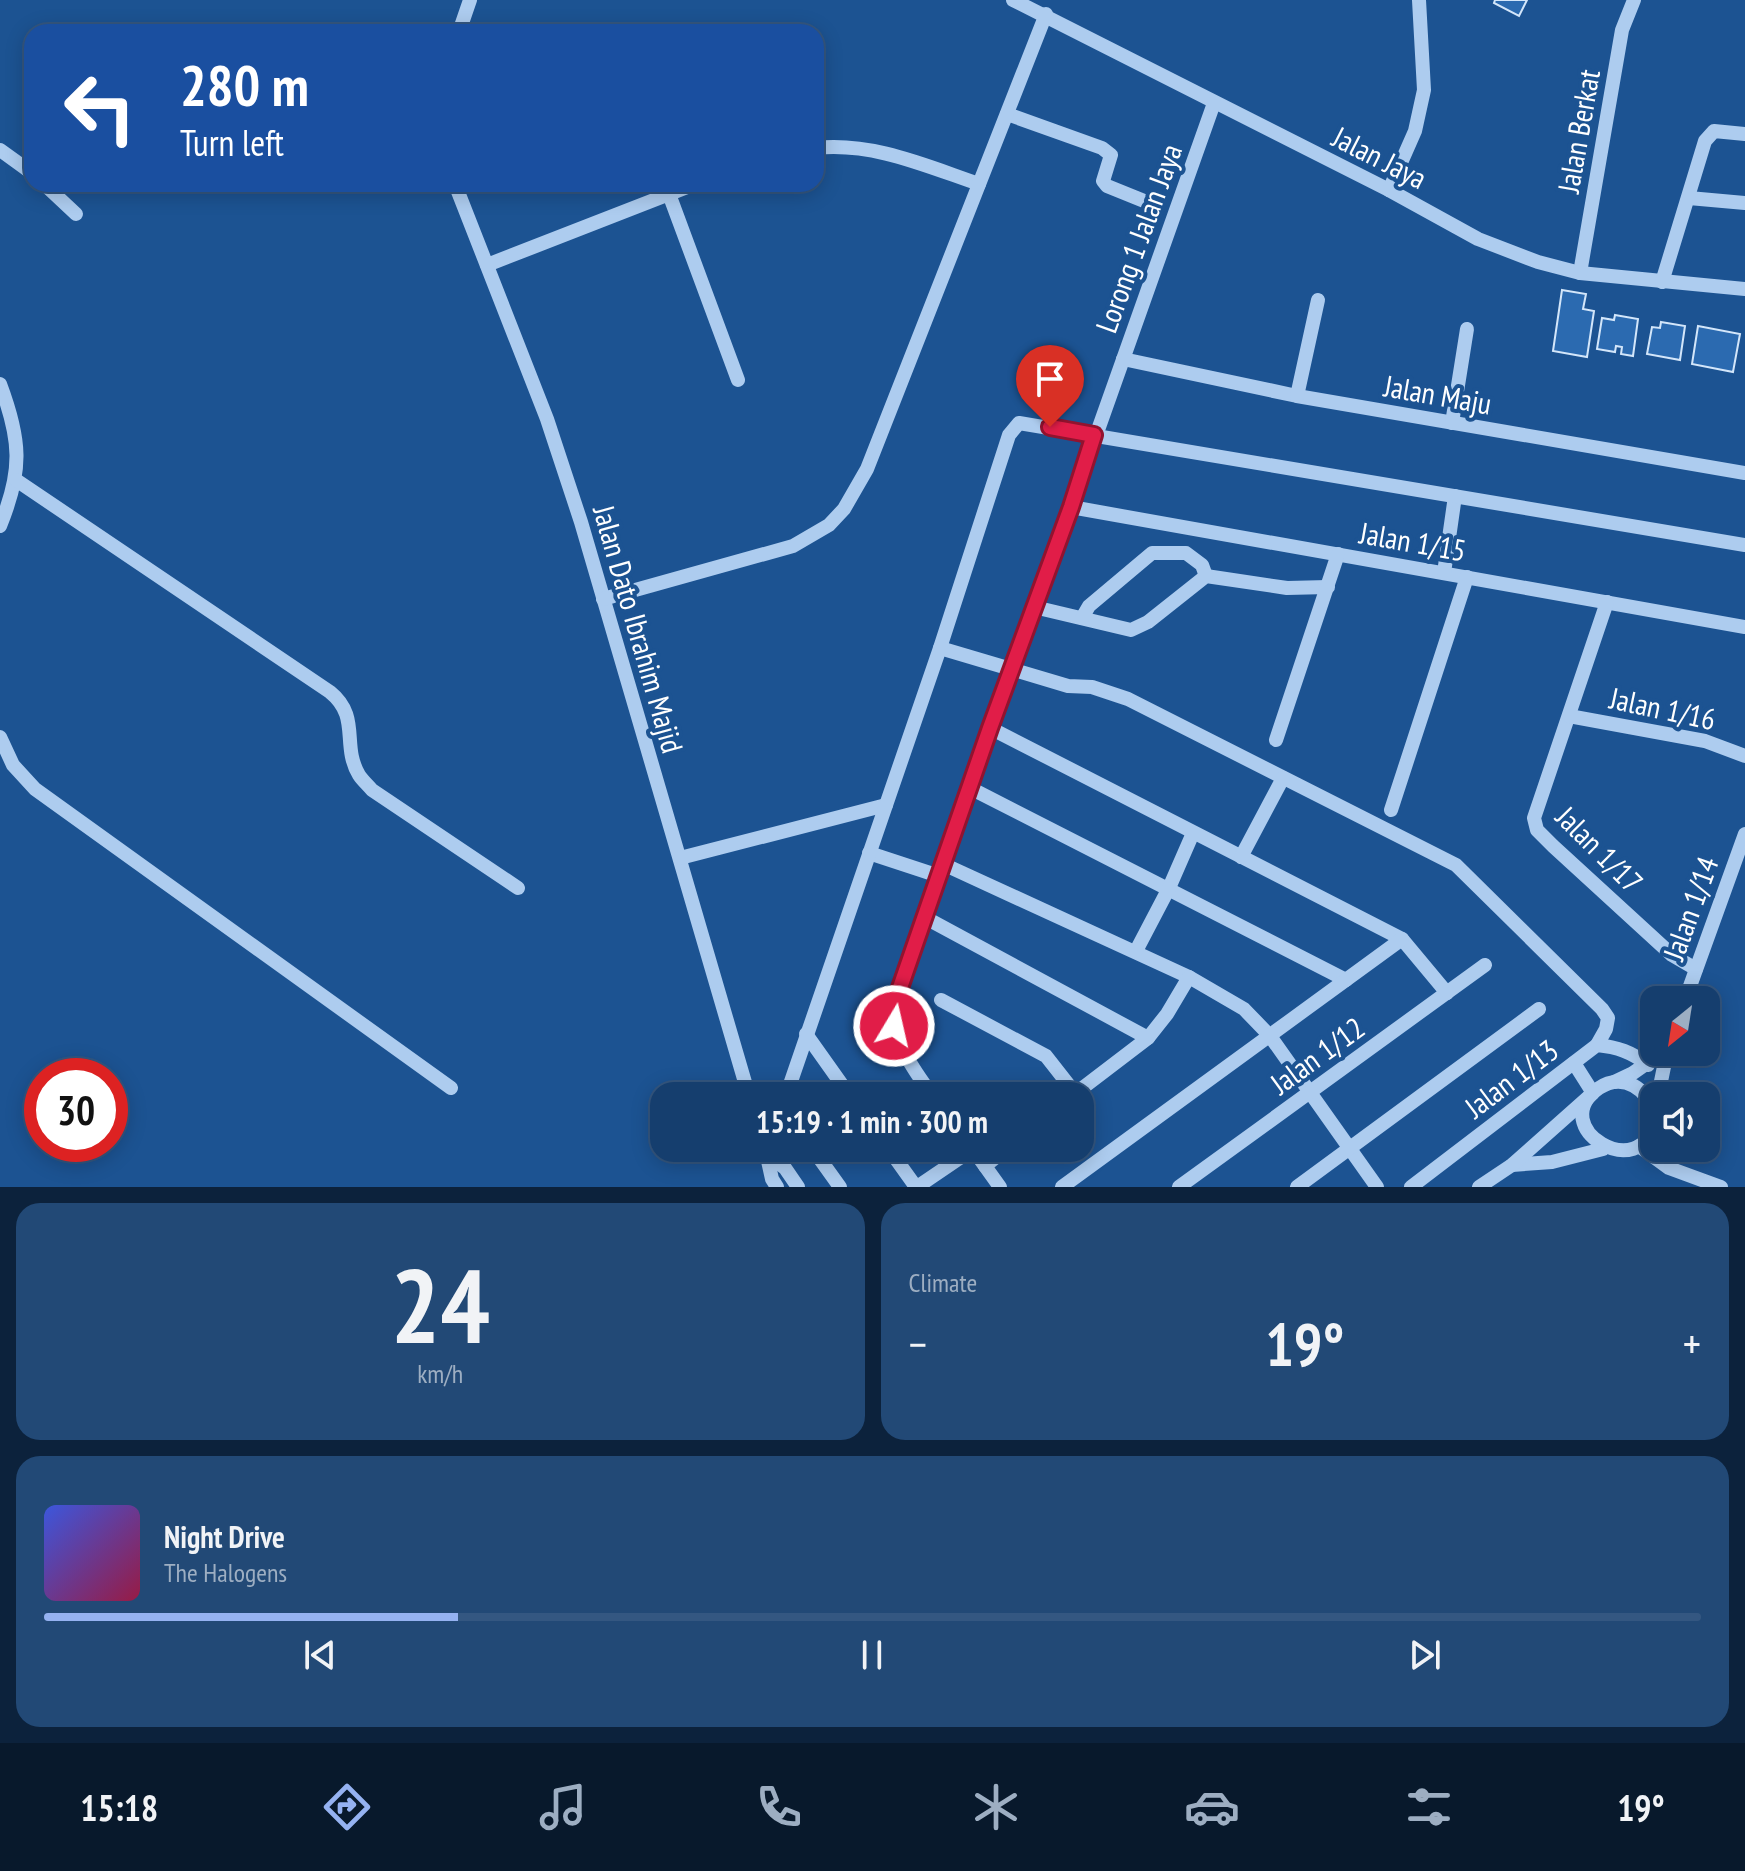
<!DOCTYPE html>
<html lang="en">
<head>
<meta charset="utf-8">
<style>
  :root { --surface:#153e6e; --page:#224976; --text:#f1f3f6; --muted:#9daec2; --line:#345781; --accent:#95b2f1 }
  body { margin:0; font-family:"PT Sans Narrow",sans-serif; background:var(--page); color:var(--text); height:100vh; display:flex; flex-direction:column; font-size:30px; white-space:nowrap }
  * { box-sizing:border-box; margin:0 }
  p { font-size:26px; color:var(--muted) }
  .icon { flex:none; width:44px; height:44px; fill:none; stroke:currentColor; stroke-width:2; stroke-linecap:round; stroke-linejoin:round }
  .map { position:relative; height:1187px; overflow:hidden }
  .panel { display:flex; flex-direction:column; gap:16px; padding:16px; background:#0c223c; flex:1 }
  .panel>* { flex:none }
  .banner { position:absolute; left:24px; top:24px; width:800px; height:168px; border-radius:24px; box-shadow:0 4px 20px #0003,0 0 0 2px var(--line); background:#1a4fa0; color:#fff; overflow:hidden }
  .needle { width:52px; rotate:210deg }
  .tools { position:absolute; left:1640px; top:986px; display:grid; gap:16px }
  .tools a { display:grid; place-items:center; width:80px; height:80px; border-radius:16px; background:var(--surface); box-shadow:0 4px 20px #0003,0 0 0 2px var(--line); font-size:40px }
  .speed { position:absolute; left:24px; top:1058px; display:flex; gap:16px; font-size:40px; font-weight:700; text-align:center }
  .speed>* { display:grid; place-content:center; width:104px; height:104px; border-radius:50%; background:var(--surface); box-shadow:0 4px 20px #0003,0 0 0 2px var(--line); line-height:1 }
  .speed .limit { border:12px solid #d22; background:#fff; color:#111 }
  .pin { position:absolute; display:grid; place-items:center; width:68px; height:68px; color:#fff; margin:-82px -34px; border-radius:50% 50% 50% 0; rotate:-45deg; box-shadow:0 0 8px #0007 }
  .pin .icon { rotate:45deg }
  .me { position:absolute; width:88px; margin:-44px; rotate:9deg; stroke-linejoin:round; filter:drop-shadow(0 0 6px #0008) }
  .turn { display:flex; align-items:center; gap:28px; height:168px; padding:0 24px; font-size:36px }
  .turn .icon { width:104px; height:104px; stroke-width:2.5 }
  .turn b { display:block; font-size:56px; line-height:68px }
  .big { font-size:60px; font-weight:700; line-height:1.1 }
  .panel .widget { flex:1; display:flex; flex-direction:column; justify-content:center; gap:12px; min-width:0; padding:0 28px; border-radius:24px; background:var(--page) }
  .panel .dial { align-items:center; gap:0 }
  .dial b { font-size:104px; line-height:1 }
  .song { display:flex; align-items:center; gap:24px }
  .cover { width:96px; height:96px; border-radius:12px; background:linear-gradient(135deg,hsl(230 70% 55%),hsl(340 70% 35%)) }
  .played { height:8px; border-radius:4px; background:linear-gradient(90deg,var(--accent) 25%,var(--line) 25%) }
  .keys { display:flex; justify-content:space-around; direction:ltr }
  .heat { display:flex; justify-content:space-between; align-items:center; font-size:44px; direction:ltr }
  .panel .tiles { flex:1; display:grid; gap:16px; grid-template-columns:1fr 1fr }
  .widget:last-child { grid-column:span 2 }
  .trip { position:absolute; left:650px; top:1082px; width:444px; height:80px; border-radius:24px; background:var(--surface); box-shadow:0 4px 20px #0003,0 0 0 2px var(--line); font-weight:700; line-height:80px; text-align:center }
  .menu { display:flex; height:128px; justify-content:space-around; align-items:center; background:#08192c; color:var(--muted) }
  .menu .icon { width:56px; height:56px }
  .menu .current { color:var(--accent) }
  .menu b { font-size:36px; color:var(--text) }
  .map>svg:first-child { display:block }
  .building { fill:#2b6ab0; stroke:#d3e6fa; stroke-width:2 }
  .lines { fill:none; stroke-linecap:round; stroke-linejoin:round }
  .minor { stroke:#adccef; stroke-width:14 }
  .route-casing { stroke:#92132f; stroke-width:20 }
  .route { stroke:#e11d48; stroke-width:14 }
  .labels { text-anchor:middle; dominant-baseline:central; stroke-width:8; stroke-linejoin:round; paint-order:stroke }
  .street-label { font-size:30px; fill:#fff; stroke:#1c5392 }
</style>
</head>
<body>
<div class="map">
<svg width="1745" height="1187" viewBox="0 0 1745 1187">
  <rect width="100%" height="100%" fill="#1c5392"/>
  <g class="building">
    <polygon points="1495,0 1527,0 1519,16 1494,3"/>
    <polygon points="1562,290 1586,294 1583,309 1594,311 1587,357 1553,351"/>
    <polygon points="1615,315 1638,319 1633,356 1621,354 1622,347 1616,346 1615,352 1597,349 1602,318 1614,320"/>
    <polygon points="1661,322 1685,326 1680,360 1647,354 1652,327 1660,328"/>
    <polygon points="1698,326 1740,334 1733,372 1692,364"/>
  </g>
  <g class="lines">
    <g class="minor">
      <polyline points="1013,0 1389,190 1478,239 1538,262 1580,273 1745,289"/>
      <polyline points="459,32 470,0"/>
      <polyline points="1007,114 1102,148 1111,155 1103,181 1107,186 1154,205"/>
      <path d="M816 148C873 142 926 166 979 184"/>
      <polyline points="0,150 32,173"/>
      <polyline points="44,184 76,214"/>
      <polyline points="455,184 547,419 581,522 749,1096"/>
      <polyline points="1389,190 1415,131 1424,90 1419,0"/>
      <polyline points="669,194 738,380"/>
      <polyline points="1689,198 1745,203"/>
      <polyline points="487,265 695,184"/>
      <polyline points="1580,273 1622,30 1634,0"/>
      <polyline points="1662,282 1705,141 1714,131 1745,134"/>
      <polyline points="1123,359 1297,396 1745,473"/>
      <path d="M0 384C21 440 23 470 0 526"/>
      <polyline points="1297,396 1318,300"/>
      <polyline points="1452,423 1467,329"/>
      <path d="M16 480 330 692C361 717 341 745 359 775 362 780 368 785 372 790L518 888"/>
      <polyline points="1071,507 1745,627"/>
      <polyline points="1444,573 1455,496"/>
      <polyline points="603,599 793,546 829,525 844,509 867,469 1046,14"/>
      <polyline points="1607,602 1534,818 1537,830 1553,846 1672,955 1696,969"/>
      <polyline points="1034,607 1131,630 1148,622 1206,576 1287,588 1328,587"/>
      <polyline points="1082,618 1089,606 1152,553 1186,553 1202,565 1206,576"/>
      <polyline points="940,648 1068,686 1092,687 1128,699 1456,865 1602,1009 1608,1018 1606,1029 1597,1045"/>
      <polyline points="1569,716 1705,741 1745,756"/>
      <polyline points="990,728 1402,939 1447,993"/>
      <polyline points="0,737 13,765 35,789 451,1088"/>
      <polyline points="1276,740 1338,554"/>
      <polyline points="970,788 1346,980"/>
      <polyline points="1391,810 1467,577"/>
      <polyline points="869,853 939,876"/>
      <polyline points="1241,857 1283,778"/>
      <polyline points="680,858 886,805"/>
      <polyline points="943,864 1189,977 1244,1009 1270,1036 1377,1187"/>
      <polyline points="924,917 1148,1038"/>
      <polyline points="1136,951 1169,888 1193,833"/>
      <polyline points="941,1000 1046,1056 1075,1093"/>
      <polyline points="1685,1000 1745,834"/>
      <polyline points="806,1034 850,1096"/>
      <polyline points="1614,1082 1633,1073 1663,1052"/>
      <polyline points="786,1096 940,648 1009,435 1019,423 1745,545"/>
      <path d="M933 1096C911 1067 894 1042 894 1005 999 704 1107 404 1214 103"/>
      <polyline points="1072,1096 1148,1038 1167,1014 1189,977"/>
      <polyline points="1658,1096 1667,1052"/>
      <path d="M1654 1115C1649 1089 1623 1072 1599 1088 1543 1127 1644 1187 1654 1120"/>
      <polyline points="1639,1146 1669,1168 1721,1187"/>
      <polyline points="812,1148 840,1187"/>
      <polyline points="888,1148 916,1187"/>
      <polyline points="972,1148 1000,1187"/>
      <polyline points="766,1152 772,1179 777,1187"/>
      <polyline points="766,1154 785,1168 798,1187"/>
      <polyline points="1512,1165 1552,1162 1603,1149"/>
      <polyline points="985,1166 1007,1148"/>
      <polyline points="917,1187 973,1149"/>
      <polyline points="1062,1187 1402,939"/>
      <polyline points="1179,1187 1485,965"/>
      <polyline points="1297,1187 1539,1009"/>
      <path d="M1411 1187 1597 1045C1617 1047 1632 1052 1648 1065"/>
      <polyline points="1479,1187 1512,1165 1593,1093 1574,1063"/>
    </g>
  </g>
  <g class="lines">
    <defs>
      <polyline id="route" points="894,1026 894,1005 990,728 1071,507 1094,435 1050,427"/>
    </defs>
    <use href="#route" class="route-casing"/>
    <use href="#route" class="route"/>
  </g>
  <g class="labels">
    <g class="street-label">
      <text transform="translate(1578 131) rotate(-80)">Jalan Berkat</text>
      <text transform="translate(1380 157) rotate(27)">Jalan Jaya</text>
      <text transform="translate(1138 238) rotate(-70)">Lorong 1 Jalan Jaya</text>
      <text transform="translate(1438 394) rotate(10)">Jalan Maju</text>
      <text transform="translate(1413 541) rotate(10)">Jalan 1/15</text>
      <text transform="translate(639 629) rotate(74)">Jalan Dato Ibrahim Majid</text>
      <text transform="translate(1663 708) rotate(12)">Jalan 1/16</text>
      <text transform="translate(1600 849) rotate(45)">Jalan 1/17</text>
      <text transform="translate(1690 908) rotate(-70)">Jalan 1/14</text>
      <text transform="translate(1317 1055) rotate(-36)">Jalan 1/12</text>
      <text transform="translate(1511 1078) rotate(-37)">Jalan 1/13</text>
    </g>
  </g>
</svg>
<div class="tools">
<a><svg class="needle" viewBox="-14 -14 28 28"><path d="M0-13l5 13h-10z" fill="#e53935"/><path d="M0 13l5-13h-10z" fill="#9daec2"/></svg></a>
<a><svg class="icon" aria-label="sound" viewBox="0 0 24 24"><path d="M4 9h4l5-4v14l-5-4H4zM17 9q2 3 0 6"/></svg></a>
</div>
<div class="speed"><div class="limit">30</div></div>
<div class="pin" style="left:1050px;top:427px;background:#d93025"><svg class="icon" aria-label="arrive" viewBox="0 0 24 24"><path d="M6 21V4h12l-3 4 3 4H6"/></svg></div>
<svg class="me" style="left:894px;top:1026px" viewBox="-20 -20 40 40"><circle r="17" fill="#e11d48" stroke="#fff" stroke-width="3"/><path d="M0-11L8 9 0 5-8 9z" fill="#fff"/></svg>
<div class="trip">15:19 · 1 min · 300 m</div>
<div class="banner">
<div class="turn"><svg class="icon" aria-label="left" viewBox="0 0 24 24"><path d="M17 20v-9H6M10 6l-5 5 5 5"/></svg><div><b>280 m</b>Turn left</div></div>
</div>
</div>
<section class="panel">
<div class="tiles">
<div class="widget dial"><b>24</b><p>km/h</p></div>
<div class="widget"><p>Climate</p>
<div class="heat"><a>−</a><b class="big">19°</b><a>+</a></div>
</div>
<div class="widget">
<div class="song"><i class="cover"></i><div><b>Night Drive</b><p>The Halogens</p></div></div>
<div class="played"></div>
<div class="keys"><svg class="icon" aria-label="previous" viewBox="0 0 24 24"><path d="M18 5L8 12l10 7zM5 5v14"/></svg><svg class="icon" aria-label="pause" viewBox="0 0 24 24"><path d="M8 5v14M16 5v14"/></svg><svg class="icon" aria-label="next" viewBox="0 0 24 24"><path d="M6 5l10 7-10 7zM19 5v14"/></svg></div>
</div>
</div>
</section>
<nav class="menu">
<b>15:18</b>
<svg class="icon current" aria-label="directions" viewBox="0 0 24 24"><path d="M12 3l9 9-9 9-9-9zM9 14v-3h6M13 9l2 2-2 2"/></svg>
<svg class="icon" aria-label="music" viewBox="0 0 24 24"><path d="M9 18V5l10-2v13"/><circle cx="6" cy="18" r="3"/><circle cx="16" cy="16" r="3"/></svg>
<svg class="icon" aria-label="phone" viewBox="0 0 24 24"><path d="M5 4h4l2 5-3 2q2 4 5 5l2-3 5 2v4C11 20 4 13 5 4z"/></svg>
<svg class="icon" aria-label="climate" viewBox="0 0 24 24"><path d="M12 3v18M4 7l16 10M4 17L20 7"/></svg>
<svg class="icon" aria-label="car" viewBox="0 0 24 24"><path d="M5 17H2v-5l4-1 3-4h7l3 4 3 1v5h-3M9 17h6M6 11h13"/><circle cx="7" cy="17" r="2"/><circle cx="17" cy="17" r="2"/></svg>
<svg class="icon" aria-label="filters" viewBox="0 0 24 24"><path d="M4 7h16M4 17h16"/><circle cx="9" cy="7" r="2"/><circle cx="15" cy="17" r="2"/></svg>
<b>19°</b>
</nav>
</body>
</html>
